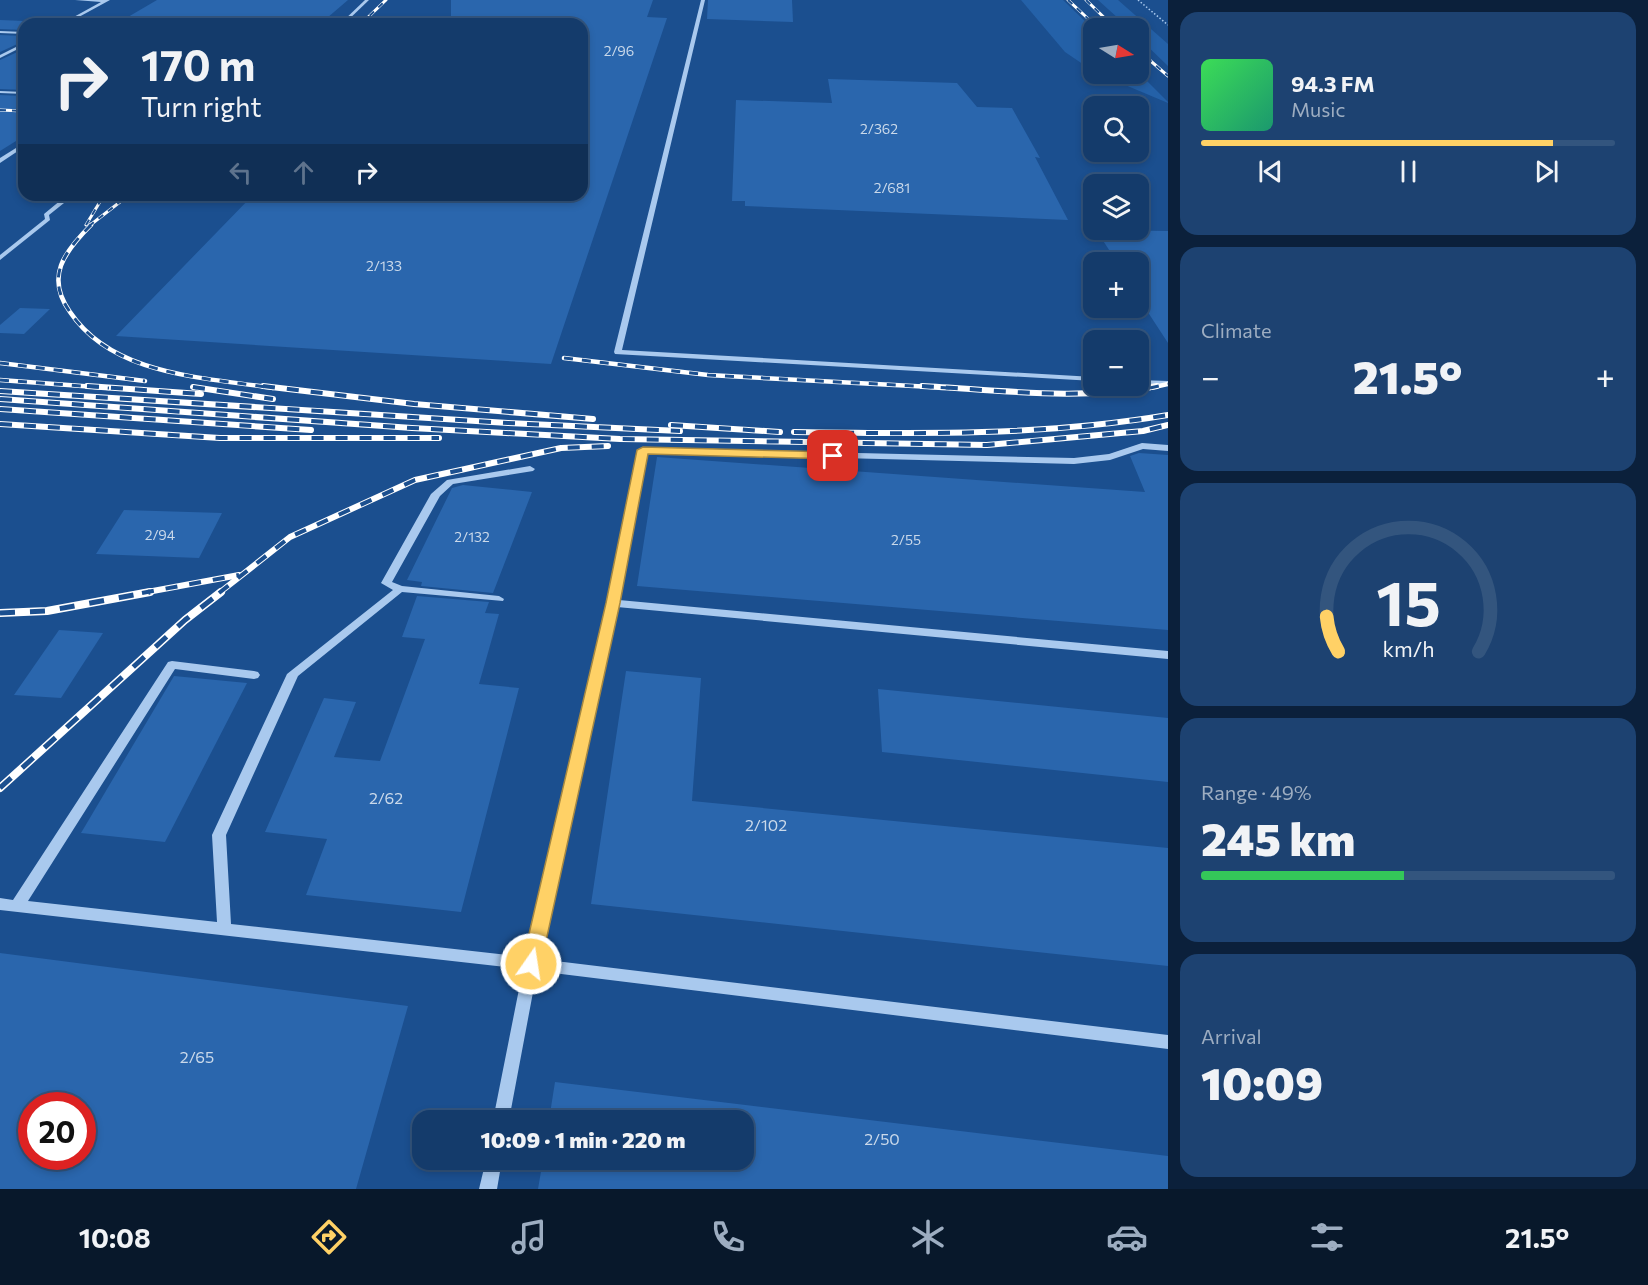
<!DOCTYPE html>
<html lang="en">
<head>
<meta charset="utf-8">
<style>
  :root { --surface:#143b6b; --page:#1d4271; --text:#f1f3f6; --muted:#9dadc1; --line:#33557e; --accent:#ffd166 }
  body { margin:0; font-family:Commissioner,sans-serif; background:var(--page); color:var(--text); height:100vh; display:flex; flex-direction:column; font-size:22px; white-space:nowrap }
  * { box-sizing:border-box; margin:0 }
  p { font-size:20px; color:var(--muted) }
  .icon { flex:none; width:33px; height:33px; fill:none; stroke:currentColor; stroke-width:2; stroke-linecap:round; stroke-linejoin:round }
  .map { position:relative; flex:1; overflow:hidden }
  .side { display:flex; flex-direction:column; gap:12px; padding:12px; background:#0b203b; width:480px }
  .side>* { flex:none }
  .banner { position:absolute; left:18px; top:18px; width:570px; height:183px; border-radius:18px; box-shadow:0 3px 9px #0003,0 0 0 2px var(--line); background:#143b6b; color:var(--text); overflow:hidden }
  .needle { width:39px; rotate:101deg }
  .controls { position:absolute; left:1083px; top:18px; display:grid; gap:12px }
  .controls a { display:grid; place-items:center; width:66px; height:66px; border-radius:12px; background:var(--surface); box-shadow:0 3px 9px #0003,0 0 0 2px var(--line); font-size:30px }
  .speed { position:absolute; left:18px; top:1092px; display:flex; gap:12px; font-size:30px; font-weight:700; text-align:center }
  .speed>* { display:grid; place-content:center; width:78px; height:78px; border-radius:50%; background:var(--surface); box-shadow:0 3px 9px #0003,0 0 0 2px var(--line); line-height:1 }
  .speed .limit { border:9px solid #d22; background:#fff; color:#111 }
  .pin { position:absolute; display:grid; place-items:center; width:51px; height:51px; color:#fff; margin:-26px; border-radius:12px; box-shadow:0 3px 9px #0006 }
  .me { position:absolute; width:66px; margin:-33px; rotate:13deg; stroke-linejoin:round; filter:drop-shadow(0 0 4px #0008) }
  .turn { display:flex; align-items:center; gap:21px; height:126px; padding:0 24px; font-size:27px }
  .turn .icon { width:78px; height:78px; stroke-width:2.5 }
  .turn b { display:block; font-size:42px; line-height:51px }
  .lanes { display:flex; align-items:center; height:57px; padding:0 24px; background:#0003; justify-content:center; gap:30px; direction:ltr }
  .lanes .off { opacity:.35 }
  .big { font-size:45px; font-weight:800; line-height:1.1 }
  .side .tile { flex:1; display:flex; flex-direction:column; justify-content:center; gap:9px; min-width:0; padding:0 21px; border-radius:18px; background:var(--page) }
  .side .dial { align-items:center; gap:0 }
  .dial svg { height:156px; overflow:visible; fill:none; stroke:var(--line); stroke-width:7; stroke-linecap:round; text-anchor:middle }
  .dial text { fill:var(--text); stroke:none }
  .song { display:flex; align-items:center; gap:18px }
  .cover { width:72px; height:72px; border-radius:9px; background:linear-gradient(135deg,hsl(130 70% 55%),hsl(160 70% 35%)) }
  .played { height:6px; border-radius:3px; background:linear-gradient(90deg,var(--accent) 85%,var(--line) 85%) }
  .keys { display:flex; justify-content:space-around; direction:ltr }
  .heat { display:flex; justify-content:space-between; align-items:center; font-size:33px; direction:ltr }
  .charge { height:9px; border-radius:4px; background:linear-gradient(90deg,#34c759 49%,var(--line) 0) }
  .trip { position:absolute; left:412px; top:1110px; width:342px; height:60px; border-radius:18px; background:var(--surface); box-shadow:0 3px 9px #0003,0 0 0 2px var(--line); font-weight:800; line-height:60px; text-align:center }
  .tabs { display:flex; height:96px; justify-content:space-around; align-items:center; background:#08182b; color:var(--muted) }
  .tabs .icon { width:42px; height:42px }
  .tabs .current { color:var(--accent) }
  .tabs b { font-size:27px; color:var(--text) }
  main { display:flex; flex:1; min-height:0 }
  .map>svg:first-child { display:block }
  .green { fill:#2461a8 }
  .building { fill:#2a66ad; fill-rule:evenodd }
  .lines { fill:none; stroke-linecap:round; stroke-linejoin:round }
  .path { stroke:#a9c9ee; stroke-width:1.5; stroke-dasharray:1.5 2; stroke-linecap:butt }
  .minor { fill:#a9c9ee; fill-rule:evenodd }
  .rail-far3-casing { stroke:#fff; stroke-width:3 }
  .rail-far2-casing { stroke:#fff; stroke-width:4.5 }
  .rail-far1-casing { stroke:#fff; stroke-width:6 }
  .rail-casing { stroke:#fff; stroke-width:8 }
  .rail-far3 { stroke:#1b4f8f; stroke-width:2; stroke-dasharray:6; stroke-linecap:butt }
  .rail-far2 { stroke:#1b4f8f; stroke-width:3; stroke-dasharray:9; stroke-linecap:butt }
  .rail-far1 { stroke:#1b4f8f; stroke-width:4; stroke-dasharray:12; stroke-linecap:butt }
  .rail { stroke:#1b4f8f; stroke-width:5; stroke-dasharray:15; stroke-linecap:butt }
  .route { fill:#ffd166; stroke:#a68842; stroke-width:1.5 }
  .labels { text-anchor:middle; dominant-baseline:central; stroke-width:6; stroke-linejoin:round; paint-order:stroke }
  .number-label { font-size:14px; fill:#cad9ea }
  .near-number-label { font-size:16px; fill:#cad9ea }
</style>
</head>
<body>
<main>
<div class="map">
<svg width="1168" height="1189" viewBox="0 0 1168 1189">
  <rect width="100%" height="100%" fill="#1b4f8f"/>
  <g class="green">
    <polygon points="1021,0 1063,0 1093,29 1093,71 1065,52"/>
    <polygon points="1098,0 1118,0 1168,44 1168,66 1139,38 1138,28 1129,28"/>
    <polygon points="1139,73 1168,102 1168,103 1099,74"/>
  </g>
  <g class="building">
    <polygon points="157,0 348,0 320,24 116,24"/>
    <polygon points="451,0 653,0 647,17 667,18 551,364 116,336 253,195 582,195 582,24 451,24"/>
    <polygon points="708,0 792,0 793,22 707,19"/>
    <polygon points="0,20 24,21 24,30 0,29"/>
    <polygon points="0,35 24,36 24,41 0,52"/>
    <polygon points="24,49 24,90 0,89 0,60"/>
    <polygon points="828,79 957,83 977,107 1012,108 1040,158 1035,157 1068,220 745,206 745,201 732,201 736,100 832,103"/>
    <polygon points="0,95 24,96 24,136 0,151"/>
    <polygon points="1096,230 1168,231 1168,343 1138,297 1138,262 1117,262"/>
    <polygon points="20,308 50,309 24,334 0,333 0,325"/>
    <polygon points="1139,453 1168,455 1168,630 637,586 657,457 1145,492 1130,456"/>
    <polygon points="463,485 532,492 493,593 421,586 422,582 407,580 452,488"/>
    <polygon points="124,510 222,513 199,558 96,554"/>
    <polygon points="417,596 489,602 485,613 499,614 479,684 519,688 461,912 306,895 327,839 265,832 324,698 356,702 334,757 380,761 425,639 402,637"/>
    <polygon points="59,630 103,633 61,698 14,695"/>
    <polygon points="626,671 701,678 692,801 1168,848 1168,966 591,904"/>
    <polygon points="174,676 247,683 165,842 81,833"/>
    <polygon points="878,689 1168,718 1168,782 882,752"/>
    <path d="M0 953 408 1006 356 1189H0ZM32 1106H82V1156H32Z"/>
    <polygon points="555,1082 1168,1156 1168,1189 538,1189 543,1160 744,1160 744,1120 549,1120"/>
  </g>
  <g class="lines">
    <polyline class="path" points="1138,0 1168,25"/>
    <g class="minor">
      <polygon points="75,0 110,0 66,24 61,24 101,2"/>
      <polygon points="365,0 369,0 344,24 340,24"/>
      <polygon points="701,0 705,0 622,350 1094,377 1094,381 615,354 614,352"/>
      <polygon points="0,31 24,32 24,34 0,33"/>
      <polygon points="24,43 24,46 0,58 0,55"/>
      <polygon points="0,91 24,92 24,94 0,93"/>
      <polygon points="24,143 24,147 0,163 0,158"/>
      <polygon points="67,195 74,195 49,215 50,220 0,260 0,255 45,219 44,214"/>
      <polygon points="1138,380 1168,381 1168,385 1138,384"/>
      <polygon points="1142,443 1168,445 1168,451 1143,449 1110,460 1074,464 647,453 619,600 1168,651 1168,659 617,607 539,959 1168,1035 1168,1049 537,971 509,1120 493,1120 523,969 0,910 0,898 13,900 168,662 172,661 254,671 258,672 260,675 258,678 254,679 175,669 28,901 217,922 212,835 287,674 393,590 381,583 431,494 447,480 530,466 535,469 533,471 453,484 440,496 392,582 402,586 499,596 504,599 503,601 402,592 298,676 226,835 231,924 525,957 608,603 640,448 1074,458 1109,454"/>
      <polygon points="486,1160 502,1160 497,1189 479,1189"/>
    </g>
    <defs>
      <g id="rail-far3">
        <polyline points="1068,0 1098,28"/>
        <polyline points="1086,0 1115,28"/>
        <polyline points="361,24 386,0"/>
        <polyline points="1138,50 1168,76"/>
        <polyline points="0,110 24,111"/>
        <polyline points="86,225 104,195"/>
        <polyline points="89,226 129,195"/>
      </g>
      <g id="rail-far2">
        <path d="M91 225C64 252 45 277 70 312 113 376 203 377 273 388"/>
        <polyline points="564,358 708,375 951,388"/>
        <polyline points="0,363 145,381"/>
        <polyline points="0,380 109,388"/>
        <polyline points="193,387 197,388"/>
        <polyline points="1150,388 1168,384"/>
      </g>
      <g id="rail-far1">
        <polyline points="87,386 201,394"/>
        <polyline points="263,386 414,404 593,419"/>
        <path d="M922 386C999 390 1081 401 1157 386"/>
        <polyline points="193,387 273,399"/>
        <polyline points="0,391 508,423 680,431"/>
        <polyline points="0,399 412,428 620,439 987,445 1143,431 1168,425"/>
        <polyline points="0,409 311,430"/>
        <polyline points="0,424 220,438 439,438"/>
        <polyline points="671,425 780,432"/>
        <path d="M794 432C920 434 1044 436 1168 415"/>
        <polyline points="142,593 239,575"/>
        <polyline points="219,593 290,537 415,480 561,448 608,446"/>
      </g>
      <g id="rail">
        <polyline points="0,613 47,611 150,592"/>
        <polyline points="0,788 185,620 221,592"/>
      </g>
    </defs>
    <use href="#rail-far3" class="rail-far3-casing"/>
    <use href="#rail-far2" class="rail-far2-casing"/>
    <use href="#rail-far1" class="rail-far1-casing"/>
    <use href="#rail" class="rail-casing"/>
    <use href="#rail-far3" class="rail-far3"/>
    <use href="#rail-far2" class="rail-far2"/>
    <use href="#rail-far1" class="rail-far1"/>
    <use href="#rail" class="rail"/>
  </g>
  <polygon class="route" points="643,447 833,452 839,456 833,459 648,454 620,603 541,964 538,970 531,972 524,970 522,964 606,603 637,450"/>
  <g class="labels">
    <g class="number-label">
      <text x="619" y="50">2/96</text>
      <text x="879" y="128">2/362</text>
      <text x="892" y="187">2/681</text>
      <text x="384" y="265">2/133</text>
      <text x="160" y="534">2/94</text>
      <text x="472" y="536">2/132</text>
      <text x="906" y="539">2/55</text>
    </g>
    <g class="near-number-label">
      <text x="386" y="797">2/62</text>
      <text x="766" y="824">2/102</text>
      <text x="197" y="1056">2/65</text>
      <text x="882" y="1138">2/50</text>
    </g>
  </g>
</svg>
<div class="controls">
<a><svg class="needle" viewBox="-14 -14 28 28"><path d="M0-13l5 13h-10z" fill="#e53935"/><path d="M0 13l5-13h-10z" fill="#9dadc1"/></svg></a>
<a><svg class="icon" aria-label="search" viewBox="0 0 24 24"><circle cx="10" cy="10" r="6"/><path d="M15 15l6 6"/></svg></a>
<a><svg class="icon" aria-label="layers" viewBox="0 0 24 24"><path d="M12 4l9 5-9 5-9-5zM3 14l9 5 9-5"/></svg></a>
<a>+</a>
<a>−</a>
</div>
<div class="speed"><div class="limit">20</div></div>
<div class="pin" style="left:833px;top:456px;background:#d93025"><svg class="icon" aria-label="arrive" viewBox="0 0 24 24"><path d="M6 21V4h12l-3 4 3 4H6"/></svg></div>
<svg class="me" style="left:531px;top:964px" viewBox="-20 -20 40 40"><circle r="17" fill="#ffd166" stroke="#fff" stroke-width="3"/><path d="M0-11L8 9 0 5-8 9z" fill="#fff"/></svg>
<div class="trip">10:09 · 1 min · 220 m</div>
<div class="banner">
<div class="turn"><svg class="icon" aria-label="right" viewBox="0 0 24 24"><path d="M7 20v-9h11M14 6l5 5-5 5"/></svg><div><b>170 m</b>Turn right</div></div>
<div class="lanes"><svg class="icon off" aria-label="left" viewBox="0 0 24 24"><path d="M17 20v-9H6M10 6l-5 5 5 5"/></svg><svg class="icon off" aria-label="ahead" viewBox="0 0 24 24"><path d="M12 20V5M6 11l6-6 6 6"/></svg><svg class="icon" aria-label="right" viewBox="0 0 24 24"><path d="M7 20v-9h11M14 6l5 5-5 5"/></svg></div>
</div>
</div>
<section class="side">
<div class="tile">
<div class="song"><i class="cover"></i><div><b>94.3 FM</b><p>Music</p></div></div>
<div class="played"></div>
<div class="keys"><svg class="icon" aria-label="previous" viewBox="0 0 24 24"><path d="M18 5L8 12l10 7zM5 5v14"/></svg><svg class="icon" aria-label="pause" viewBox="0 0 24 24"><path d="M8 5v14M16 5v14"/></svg><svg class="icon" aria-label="next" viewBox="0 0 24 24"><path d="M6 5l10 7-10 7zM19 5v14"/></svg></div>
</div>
<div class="tile"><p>Climate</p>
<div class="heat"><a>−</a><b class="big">21.5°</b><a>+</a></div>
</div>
<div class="tile dial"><svg viewBox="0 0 100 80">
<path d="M14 69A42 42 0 1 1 86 69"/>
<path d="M14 69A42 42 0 0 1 8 51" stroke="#ffd166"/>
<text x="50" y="56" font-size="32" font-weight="700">15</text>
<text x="50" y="72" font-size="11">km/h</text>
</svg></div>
<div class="tile"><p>Range · 49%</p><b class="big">245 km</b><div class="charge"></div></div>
<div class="tile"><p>Arrival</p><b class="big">10:09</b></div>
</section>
</main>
<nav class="tabs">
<b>10:08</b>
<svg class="icon current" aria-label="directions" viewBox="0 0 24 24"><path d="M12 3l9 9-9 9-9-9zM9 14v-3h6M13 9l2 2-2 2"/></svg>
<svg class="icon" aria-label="music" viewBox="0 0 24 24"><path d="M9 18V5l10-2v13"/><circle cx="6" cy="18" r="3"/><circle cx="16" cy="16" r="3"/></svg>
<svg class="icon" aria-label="phone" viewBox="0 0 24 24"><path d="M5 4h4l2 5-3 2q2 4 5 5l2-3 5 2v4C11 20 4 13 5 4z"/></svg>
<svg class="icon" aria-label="climate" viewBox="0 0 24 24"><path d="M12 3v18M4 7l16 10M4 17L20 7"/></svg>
<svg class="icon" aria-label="car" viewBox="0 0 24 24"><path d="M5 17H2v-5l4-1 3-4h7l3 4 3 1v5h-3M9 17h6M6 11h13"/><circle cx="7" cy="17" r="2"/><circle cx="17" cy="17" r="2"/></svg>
<svg class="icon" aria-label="filters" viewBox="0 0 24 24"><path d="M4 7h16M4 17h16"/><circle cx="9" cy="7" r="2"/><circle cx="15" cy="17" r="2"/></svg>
<b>21.5°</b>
</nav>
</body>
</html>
